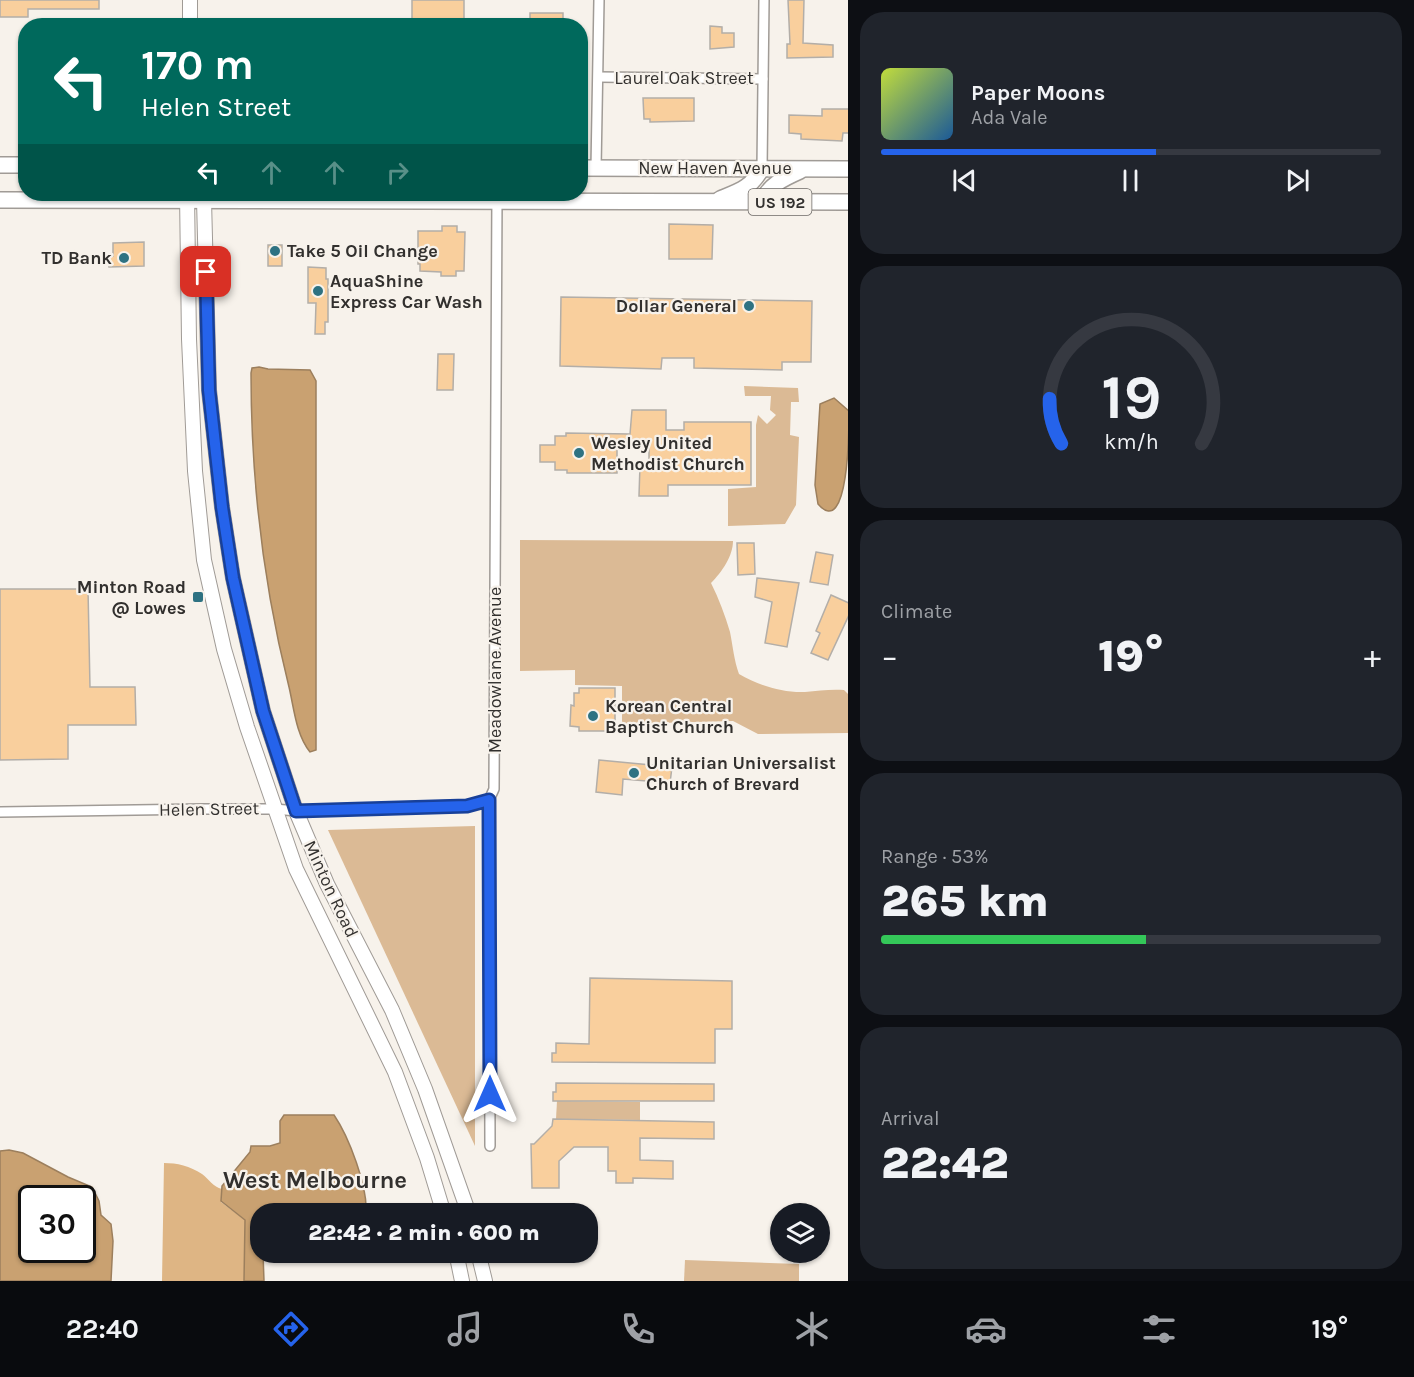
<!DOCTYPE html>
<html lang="en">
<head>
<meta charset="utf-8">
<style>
  :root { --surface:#171b24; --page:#20242c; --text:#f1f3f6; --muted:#9ea1a6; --line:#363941; --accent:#2563eb }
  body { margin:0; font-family:Karla,sans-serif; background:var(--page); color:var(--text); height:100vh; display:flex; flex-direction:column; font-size:22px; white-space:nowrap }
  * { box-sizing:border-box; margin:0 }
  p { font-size:20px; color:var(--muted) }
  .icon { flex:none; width:33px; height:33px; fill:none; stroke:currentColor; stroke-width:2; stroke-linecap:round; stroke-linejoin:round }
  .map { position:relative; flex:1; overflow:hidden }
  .panel { display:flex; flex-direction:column; gap:12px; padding:12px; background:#0d0f14; width:566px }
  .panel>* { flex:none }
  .hud { position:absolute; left:18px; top:18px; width:570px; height:183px; border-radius:24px; box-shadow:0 2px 4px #0004; background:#00695c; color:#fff; overflow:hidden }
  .fabs { position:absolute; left:770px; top:1203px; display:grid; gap:12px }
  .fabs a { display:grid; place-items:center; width:60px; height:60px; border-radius:50%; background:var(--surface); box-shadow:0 2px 4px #0004; font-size:30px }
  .speed { position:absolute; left:18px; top:1185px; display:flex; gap:12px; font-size:30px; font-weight:700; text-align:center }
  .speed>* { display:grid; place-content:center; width:78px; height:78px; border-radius:50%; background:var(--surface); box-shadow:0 2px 4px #0004; line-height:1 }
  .speed .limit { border:3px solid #111; border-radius:9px; background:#fff; color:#111 }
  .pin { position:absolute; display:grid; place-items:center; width:51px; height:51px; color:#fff; margin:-26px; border-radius:12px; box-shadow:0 3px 9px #0006 }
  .me { position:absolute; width:66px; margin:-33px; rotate:0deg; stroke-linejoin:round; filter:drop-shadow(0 0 4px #0008) }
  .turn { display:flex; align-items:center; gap:21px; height:126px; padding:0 24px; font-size:27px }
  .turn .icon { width:78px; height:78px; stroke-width:2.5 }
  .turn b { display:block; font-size:42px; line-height:51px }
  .lanes { display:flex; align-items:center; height:57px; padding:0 24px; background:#0003; justify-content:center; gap:30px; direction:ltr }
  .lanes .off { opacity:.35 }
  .big { font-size:45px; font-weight:800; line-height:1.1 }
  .panel .tile { flex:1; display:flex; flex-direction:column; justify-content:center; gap:9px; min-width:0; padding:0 21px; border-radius:24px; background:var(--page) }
  .panel .dial { align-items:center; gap:0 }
  .dial svg { height:156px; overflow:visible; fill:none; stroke:var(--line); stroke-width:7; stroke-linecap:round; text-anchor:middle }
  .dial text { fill:var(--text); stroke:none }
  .song { display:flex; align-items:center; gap:18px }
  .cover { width:72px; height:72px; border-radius:9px; background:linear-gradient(135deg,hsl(70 70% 55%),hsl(210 70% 35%)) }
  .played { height:6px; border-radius:3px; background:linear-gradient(90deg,var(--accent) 55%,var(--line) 55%) }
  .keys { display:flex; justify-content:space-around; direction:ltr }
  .heat { display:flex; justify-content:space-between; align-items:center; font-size:33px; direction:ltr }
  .charge { height:9px; border-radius:4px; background:linear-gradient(90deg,#34c759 53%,var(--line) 0) }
  .trip { position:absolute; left:250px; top:1203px; width:348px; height:60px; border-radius:24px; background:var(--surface); box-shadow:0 2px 4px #0004; font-weight:800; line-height:60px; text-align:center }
  .dock { display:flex; height:96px; justify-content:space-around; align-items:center; background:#090b0e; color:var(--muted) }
  .dock .icon { width:42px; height:42px }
  .dock .on { color:var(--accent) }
  .dock b { font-size:27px; color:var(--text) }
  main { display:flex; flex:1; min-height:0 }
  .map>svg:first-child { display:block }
  .green { fill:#dbba95 }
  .forest { fill:#deb584 }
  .water { fill:#c9a171; stroke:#9c7f5d; stroke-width:1.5; fill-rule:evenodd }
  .building { fill:#f9cf9d; stroke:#b3aea8; stroke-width:1.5 }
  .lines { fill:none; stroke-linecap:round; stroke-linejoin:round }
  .minor-casing { stroke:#a09b96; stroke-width:12 }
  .secondary-casing { stroke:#a09b96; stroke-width:16 }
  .primary-casing { stroke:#a09b96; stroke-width:18 }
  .minor { stroke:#fff; stroke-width:9 }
  .secondary { stroke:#fff; stroke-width:14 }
  .primary { stroke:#fff; stroke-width:15 }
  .route-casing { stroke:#184099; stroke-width:15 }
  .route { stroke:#2563eb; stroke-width:10 }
  .poi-dot { fill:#2e7282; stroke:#f7f2eb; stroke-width:2 }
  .labels { text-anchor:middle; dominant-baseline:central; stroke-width:4.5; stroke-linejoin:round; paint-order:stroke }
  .shield { fill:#f7f2eb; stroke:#6d6a67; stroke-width:1.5 }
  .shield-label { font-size:16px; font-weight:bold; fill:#32302e }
  .street-label { font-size:18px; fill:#32302e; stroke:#f7f2eb }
  .poi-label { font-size:18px; font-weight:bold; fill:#32302e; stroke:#f7f2eb; text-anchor:start }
  .district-label { font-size:24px; font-weight:bold; fill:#32302e; stroke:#f7f2eb }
</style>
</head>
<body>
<main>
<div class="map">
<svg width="849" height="1281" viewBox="0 0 849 1281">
  <rect width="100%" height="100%" fill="#f7f2eb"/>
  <g class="green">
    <polygon points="744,386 798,388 799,402 791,402 790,435 799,437 796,505 785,524 728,526 728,489 756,487 756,425 758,415 767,424 776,415 770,410 771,396 745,396"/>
    <path d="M520 540 733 541C733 556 722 572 711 583 719 599 725 615 730 632 733 647 734 660 739 674 758 685 782 693 805 692 818 691 830 689 844 690L848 694V733L758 734 733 721 622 724V686L575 685V670L520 671Z"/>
    <polygon points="475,826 475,1146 328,830"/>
    <polygon points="557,1101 640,1102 640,1120 556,1119"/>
    <polygon points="685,1260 799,1264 799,1281 684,1281"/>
  </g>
  <path class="forest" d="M164 1163C177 1163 190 1166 202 1174 209 1179 213 1187 222 1189L221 1202 245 1220 244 1281H162Z"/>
  <g class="water">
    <path d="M259 367 268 369 310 370 316 381V750L310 752C296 735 294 708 289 687 263 584 251 479 251 373L252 368Z"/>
    <path d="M834 398 849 411C849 428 849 540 818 504L815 485 820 404Z"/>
    <path d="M284 1115H334C349 1137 368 1187 366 1213L261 1214V1252L263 1253 264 1281H244L245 1220 221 1201 222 1186 250 1152 251 1146H270L280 1143V1121Z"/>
    <path d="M9 1150 23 1153 68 1177 92 1187 99 1201 101 1215 111 1224 113 1241 111 1281H0V1151ZM82 1198V1250H32V1198Z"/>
  </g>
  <g class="building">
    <polygon points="0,0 99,0 99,9 28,9 28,17 0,17"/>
    <rect x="412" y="0" width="52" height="26"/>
    <polygon points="788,0 804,0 803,43 833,45 833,57 787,58 787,44 790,44"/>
    <rect x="530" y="13" width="33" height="13"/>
    <polygon points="710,26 722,27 722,33 734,33 734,47 710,49"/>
    <polygon points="643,98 694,98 694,121 650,122 650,119 644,119"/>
    <polygon points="822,109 849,109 849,133 843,133 842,141 801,139 801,134 789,133 789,115 822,116"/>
    <polygon points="669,224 713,225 712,259 669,259"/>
    <polygon points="442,226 457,226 457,232 465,232 464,271 456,271 456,276 441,276 441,272 420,271 420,264 418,264 418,231 442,231"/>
    <polygon points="144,242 144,266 109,267 108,256 113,256 113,243"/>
    <rect x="268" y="245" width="14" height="21"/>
    <polygon points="308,267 326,268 326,279 328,279 328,322 325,322 325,334 315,334 316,303 308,303"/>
    <polygon points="561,297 812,301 811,362 782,362 782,370 694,368 694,358 662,358 661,369 560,366"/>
    <polygon points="438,354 454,354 453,390 437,390"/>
    <polygon points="632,410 666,410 666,430 684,430 684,422 751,422 751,485 668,485 668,496 639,496 640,465 649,465 649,442 617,443 617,473 567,473 567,470 555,470 555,462 540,462 540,445 555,445 555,436 566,436 566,433 630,434"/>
    <polygon points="737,543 754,543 755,574 738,575"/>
    <polygon points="816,552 833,555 828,585 810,582"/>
    <polygon points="757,578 799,583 787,647 765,643 772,602 755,597"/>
    <polygon points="0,589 88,589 90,687 135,687 136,725 68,725 68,759 0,760"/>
    <polygon points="831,595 849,603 849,615 828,660 811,653 820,633 816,631"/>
    <polygon points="579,688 615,688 615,731 579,731 579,727 570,726 571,705 574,706 574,693 579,693"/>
    <polygon points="599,760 672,767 670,783 623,779 622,795 596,792"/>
    <polygon points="590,978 732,981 732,1029 715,1029 715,1063 552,1062 552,1053 556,1053 556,1043 589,1044"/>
    <polygon points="556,1083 714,1084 714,1101 553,1101 553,1092 556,1092"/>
    <polygon points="553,1119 714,1122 714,1139 640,1138 640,1160 673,1161 673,1179 633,1178 633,1183 616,1183 616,1171 608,1171 608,1147 574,1147 559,1161 559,1188 532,1188 531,1144 534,1144 552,1126"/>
  </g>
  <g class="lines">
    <defs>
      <g id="minor">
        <polyline points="599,77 763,79"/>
        <polyline points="596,168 599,0"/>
        <polyline points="762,168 764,0"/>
        <polyline points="0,812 203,809 275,809 296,811 467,805 489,800"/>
        <polyline points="490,1146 489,800 494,789 497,194"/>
      </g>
      <g id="secondary">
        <polyline points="190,0 190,26"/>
        <polyline points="187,194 189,339 195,471 204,560 224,649 247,727 296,869 395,1072 427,1158 444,1214"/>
        <polyline points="202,194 204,200 209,390 222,507 233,578 263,711 296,811 327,884 392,1010 425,1089 469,1214"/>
        <polyline points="456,1252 462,1281"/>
        <polyline points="478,1252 485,1281"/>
      </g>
      <g id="primary">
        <polyline points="0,165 26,165"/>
        <polyline points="580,168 849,169"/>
        <path d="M720 199C740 191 751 188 762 168"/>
        <polyline points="0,200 849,202"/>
        <path d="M761 202C771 184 782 179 800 171"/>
      </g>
    </defs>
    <use href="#minor" class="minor-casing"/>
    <use href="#secondary" class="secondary-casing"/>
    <use href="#primary" class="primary-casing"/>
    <use href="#minor" class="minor"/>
    <use href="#secondary" class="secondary"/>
    <use href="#primary" class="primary"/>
  </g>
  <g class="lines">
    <defs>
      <polyline id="route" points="206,272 209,390 222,507 233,578 263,711 296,811 467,806 489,800 490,1094"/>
    </defs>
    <use href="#route" class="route-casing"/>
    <use href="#route" class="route"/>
  </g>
  <g class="poi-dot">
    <circle cx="275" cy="251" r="6"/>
    <circle cx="124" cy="258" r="6"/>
    <circle cx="318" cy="291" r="6"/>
    <circle cx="749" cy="306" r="6"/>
    <circle cx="579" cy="453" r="6"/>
    <rect x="192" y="591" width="12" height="12" rx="3"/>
    <circle cx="593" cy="716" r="6"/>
    <circle cx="634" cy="773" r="6"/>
  </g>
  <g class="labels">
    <rect class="shield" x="748.5" y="189" width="63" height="26" rx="4.5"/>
    <g class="shield-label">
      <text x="780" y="202">US 192</text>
    </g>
    <g class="street-label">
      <text x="684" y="78">Laurel Oak Street</text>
      <text x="715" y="168">New Haven Avenue</text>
      <text transform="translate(495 670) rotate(-90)">Meadowlane Avenue</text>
      <text transform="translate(209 809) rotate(-1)">Helen Street</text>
      <text transform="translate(331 889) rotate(65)">Minton Road</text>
    </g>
    <g class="poi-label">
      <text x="287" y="251">Take 5 Oil Change</text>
      <text x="112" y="258" text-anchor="end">TD Bank</text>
      <text x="330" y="281">AquaShine<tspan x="330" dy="21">Express Car Wash</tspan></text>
      <text x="737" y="306" text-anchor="end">Dollar General</text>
      <text x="591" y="443">Wesley United<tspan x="591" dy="21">Methodist Church</tspan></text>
      <text x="186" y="587" text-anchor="end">Minton Road<tspan x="186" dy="21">@ Lowes</tspan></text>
      <text x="605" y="706">Korean Central<tspan x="605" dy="21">Baptist Church</tspan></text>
      <text x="646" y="763">Unitarian Universalist<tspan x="646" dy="21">Church of Brevard</tspan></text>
    </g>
    <g class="district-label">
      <text x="315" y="1180">West Melbourne</text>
    </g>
  </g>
</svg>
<div class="fabs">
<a><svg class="icon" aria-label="layers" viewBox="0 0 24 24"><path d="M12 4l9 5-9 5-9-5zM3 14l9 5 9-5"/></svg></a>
</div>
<div class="speed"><div class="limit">30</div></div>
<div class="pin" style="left:206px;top:272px;background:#d93025"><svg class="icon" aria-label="arrive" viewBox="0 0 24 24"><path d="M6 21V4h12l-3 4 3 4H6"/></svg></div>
<svg class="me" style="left:490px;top:1094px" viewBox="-20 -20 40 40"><path d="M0-17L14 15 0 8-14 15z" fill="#2563eb" stroke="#fff" stroke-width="4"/></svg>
<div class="trip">22:42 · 2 min · 600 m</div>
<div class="hud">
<div class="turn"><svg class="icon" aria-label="left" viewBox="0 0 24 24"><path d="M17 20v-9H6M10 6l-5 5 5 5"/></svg><div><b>170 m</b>Helen Street</div></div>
<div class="lanes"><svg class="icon" aria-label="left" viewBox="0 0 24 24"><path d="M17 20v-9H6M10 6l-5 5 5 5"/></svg><svg class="icon off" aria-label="ahead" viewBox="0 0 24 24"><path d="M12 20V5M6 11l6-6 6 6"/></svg><svg class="icon off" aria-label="ahead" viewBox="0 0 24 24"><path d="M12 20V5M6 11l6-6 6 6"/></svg><svg class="icon off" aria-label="right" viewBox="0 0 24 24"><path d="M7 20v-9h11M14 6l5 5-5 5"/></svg></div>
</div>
</div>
<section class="panel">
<div class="tile">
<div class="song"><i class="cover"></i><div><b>Paper Moons</b><p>Ada Vale</p></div></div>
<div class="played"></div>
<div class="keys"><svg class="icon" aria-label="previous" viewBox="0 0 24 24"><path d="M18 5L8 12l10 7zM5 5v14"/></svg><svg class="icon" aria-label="pause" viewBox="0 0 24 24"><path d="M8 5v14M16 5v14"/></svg><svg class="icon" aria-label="next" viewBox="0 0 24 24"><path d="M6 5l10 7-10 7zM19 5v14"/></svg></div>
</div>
<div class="tile dial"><svg viewBox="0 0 100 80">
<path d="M14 69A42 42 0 1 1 86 69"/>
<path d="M14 69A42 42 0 0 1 8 46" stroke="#2563eb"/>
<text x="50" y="56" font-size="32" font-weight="700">19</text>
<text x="50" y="72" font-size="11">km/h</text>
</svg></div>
<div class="tile"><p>Climate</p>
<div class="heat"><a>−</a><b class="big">19°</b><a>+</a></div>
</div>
<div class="tile"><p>Range · 53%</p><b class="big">265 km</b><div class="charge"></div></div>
<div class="tile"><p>Arrival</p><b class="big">22:42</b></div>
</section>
</main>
<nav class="dock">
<b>22:40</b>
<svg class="icon on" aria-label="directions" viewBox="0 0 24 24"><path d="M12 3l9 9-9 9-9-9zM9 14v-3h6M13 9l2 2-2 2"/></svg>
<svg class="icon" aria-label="music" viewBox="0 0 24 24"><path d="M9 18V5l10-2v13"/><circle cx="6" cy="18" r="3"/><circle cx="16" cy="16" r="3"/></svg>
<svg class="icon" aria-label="phone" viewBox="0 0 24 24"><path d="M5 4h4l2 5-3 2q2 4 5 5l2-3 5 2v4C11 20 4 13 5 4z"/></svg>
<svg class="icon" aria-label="climate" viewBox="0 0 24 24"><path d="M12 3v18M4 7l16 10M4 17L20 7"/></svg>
<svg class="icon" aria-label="car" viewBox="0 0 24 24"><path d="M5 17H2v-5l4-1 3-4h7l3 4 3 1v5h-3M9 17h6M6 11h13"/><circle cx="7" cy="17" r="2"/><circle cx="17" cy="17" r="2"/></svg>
<svg class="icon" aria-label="filters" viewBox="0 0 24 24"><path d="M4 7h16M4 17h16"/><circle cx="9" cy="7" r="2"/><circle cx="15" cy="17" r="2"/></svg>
<b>19°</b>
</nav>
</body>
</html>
